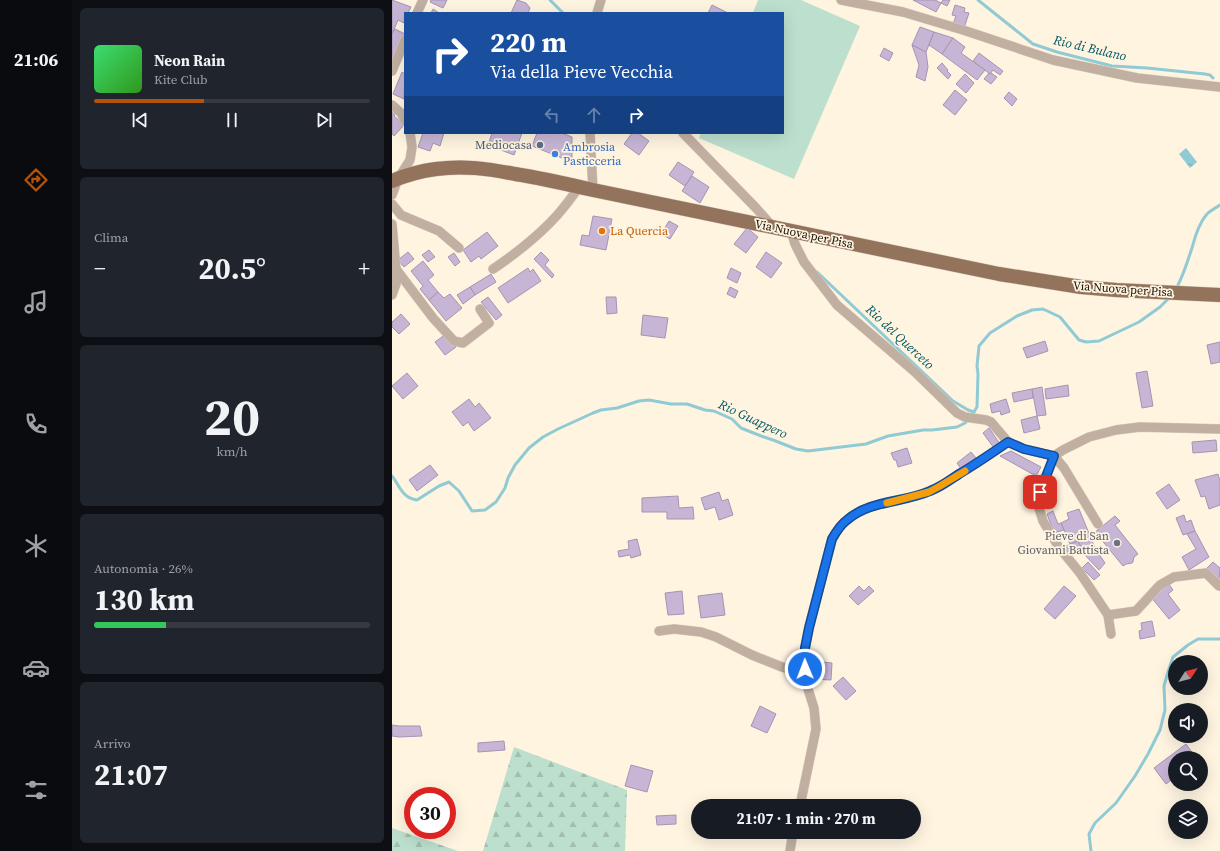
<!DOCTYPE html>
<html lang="it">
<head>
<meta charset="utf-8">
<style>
  :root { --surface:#171b24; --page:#20242c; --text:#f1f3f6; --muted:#9ea1a6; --line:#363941; --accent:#b45309 }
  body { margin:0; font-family:"Source Serif 4",serif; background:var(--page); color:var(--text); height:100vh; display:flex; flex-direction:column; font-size:15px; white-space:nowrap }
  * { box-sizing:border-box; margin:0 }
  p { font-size:13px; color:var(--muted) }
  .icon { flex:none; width:22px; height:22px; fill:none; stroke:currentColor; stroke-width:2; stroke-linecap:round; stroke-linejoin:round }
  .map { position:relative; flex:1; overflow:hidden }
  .sheet { display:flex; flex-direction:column; gap:8px; padding:8px; background:#0d0f14; width:320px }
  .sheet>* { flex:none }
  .hud { position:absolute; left:12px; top:12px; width:380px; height:122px; border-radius:0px; box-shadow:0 4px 16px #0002; background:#1a4fa0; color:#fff; overflow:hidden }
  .needle { width:26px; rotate:54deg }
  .tools { position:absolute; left:776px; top:655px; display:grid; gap:8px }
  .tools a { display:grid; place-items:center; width:40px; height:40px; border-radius:50%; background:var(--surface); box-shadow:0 4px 16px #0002; font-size:20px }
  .speed { position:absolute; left:12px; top:787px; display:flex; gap:8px; font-size:20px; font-weight:700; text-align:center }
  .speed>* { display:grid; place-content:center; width:52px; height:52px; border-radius:50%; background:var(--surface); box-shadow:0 4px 16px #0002; line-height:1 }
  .speed .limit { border:6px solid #d22; background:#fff; color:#111 }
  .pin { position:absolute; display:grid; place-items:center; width:34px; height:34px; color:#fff; margin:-17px; border-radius:8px; box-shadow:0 2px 6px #0006 }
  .me { position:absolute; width:44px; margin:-22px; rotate:359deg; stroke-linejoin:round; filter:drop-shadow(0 0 3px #0008) }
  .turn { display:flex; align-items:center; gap:14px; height:84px; padding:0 20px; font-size:18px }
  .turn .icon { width:52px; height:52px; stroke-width:2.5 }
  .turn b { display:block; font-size:28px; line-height:34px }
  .lanes { display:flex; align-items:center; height:38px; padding:0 20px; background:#0003; justify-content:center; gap:20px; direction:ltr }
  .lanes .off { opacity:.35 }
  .big { font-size:30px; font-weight:700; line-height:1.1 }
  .sheet .tile { flex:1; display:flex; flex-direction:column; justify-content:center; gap:6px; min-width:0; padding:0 14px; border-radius:6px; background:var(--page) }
  .sheet .dial { align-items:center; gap:0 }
  .dial b { font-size:52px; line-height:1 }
  .song { display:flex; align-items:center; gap:12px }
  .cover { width:48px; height:48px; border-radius:6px; background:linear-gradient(135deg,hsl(140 70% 55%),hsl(110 70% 35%)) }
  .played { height:4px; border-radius:2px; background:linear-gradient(90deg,var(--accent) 40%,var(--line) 40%) }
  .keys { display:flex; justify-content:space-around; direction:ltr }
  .heat { display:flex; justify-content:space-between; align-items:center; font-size:22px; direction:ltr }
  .charge { height:6px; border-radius:3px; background:linear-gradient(90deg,#34c759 26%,var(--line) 0) }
  .trip { position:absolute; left:299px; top:799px; width:230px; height:40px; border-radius:20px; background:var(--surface); box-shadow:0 4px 16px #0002; font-weight:700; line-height:40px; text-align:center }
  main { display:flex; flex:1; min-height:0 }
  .dock { display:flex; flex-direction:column; width:72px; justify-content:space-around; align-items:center; background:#090b0e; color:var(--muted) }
  .dock .icon { width:28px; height:28px }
  .dock .selected { color:var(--accent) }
  .dock b { font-size:18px; color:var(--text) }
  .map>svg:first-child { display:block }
  .forest { fill:url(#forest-firs) }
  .pitch { fill:#bcdfce }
  .water { fill:url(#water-ripples) }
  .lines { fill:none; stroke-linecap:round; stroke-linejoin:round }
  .stream { stroke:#90cad5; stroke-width:3 }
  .building { fill:#c7b5d5; stroke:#a594b3 }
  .minor-casing { stroke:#d9cfbd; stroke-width:10 }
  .primary-casing { stroke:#d9cfbd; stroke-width:15 }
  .minor { stroke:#c1afa2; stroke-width:9 }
  .primary { stroke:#93735c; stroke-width:14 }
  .route-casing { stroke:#114b97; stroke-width:10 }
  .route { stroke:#1a73e8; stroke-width:7 }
  .slow { stroke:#f59e0b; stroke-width:7 }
  .service-dot { fill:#5c6f8a; stroke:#fef4e0; stroke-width:1.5 }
  .shop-dot { fill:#3f7fe0; stroke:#fef4e0; stroke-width:1.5 }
  .food-dot { fill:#e8710a; stroke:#fef4e0; stroke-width:1.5 }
  .worship-dot { fill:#6b7280; stroke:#fef4e0; stroke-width:1.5 }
  .labels { text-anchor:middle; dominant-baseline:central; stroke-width:3.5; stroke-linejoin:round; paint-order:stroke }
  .service-label { font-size:12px; fill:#4e5e75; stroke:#fef4e0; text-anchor:end }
  .shop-label { font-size:12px; fill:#366cbe; stroke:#fef4e0; text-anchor:start }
  .food-label { font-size:12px; fill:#c56008; stroke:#fef4e0; text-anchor:start }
  .street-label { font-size:12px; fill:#150f04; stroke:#fef4e0 }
  .worship-label { font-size:12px; fill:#5b616d; stroke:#fef4e0; text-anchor:end }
  .water-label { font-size:13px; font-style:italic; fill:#005863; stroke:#fef4e0 }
</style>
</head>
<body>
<main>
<nav class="dock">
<b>21:06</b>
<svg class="icon selected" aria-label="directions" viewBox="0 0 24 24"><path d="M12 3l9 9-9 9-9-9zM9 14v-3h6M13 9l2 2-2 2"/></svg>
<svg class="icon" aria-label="music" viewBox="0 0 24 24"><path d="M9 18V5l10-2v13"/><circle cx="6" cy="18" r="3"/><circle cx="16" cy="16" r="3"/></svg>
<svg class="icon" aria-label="phone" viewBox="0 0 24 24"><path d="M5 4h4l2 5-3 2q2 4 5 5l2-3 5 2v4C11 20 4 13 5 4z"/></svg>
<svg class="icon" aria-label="climate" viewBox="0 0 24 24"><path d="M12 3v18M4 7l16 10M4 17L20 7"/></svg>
<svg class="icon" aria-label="car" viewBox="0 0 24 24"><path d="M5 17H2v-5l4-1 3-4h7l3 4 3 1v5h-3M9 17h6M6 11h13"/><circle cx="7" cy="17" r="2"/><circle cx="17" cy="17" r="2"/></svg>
<svg class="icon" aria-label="filters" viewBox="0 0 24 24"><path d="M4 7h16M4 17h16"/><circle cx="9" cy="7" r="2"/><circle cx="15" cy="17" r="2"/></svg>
</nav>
<section class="sheet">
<div class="tile">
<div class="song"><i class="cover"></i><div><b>Neon Rain</b><p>Kite Club</p></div></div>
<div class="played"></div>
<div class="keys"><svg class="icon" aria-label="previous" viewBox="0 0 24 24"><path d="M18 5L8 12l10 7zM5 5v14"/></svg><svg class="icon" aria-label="pause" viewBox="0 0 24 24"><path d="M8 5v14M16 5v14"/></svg><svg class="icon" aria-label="next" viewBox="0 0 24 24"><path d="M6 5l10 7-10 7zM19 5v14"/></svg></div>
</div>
<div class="tile"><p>Clima</p>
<div class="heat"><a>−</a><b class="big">20.5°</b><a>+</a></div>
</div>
<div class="tile dial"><b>20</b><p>km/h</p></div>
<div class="tile"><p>Autonomia · 26%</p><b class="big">130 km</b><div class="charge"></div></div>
<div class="tile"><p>Arrivo</p><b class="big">21:07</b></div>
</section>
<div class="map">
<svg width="828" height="851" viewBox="0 0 828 851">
  <defs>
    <pattern id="forest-firs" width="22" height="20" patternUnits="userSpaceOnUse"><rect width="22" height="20" fill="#bcdfce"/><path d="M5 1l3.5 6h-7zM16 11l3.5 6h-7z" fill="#a1beaf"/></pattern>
    <pattern id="water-ripples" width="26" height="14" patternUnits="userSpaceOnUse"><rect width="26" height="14" fill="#90cad5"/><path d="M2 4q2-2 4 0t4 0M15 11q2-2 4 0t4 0" fill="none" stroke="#7bacb5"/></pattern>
  </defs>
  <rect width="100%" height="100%" fill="#fef4e0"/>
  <g class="forest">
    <polygon points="122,747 235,790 233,851 91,851"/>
    <polygon points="0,828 66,851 0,851"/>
  </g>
  <polygon class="pitch" points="366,0 409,0 468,26 402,179 307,138 309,133 391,133 391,13 361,13"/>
  <polygon class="water" points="794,148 805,162 798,168 787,154"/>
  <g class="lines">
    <g class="stream">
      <polyline points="158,0 171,13"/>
      <polyline points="586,0 641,44 665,52 720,66 755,68 813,74 818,75 821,78"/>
      <polyline points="425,272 561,401 576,410 582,412"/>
      <path d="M786 285C792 273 796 260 800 248 803 236 807 223 815 214 819 210 824 208 828 205"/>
      <polyline points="580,415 585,407 586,374 585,366 587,346 598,333 625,316 640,310 651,309 668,317 687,340 694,342 707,341 747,322 768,307 777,298"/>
      <path d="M0 476C8 486 10 498 25 500L47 486 57 482 67 491 80 511 93 510 104 502 113 488 116 478 123 465 137 448 151 437 166 429 201 413 209 410 225 408 247 401 257 400 279 404H295L313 410 322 411 340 419 349 428 359 432 372 437 381 440 404 449 416 451 474 444 496 436 531 430H540L565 427 573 423 576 420"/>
      <polyline points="699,851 697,834 703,823 724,803 743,776 756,754 768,730 773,710 772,686 776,672 781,657 796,645 806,639 828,639"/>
    </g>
  </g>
  <g class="building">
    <polygon points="0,0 19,7 16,13 13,13 12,23 6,20 0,34"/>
    <polygon points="39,0 55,0 51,8 38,2"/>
    <polygon points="125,0 134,3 138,8 136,13 119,13"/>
    <polygon points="521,0 543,0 549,3 544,12"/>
    <polygon points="551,0 558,0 555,6 549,3"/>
    <polygon points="320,5 336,13 316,13"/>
    <polygon points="563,5 573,8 572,12 577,13 572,28 561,24 564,16 560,15"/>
    <polygon points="41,9 47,13 39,13"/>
    <polygon points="528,27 542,32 534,52 520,45"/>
    <polygon points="3,29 13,34 0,60 0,34"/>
    <polygon points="542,32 561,38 550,54 537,45"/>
    <polygon points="561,38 573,47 569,53 593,70 585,80 550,54"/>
    <polygon points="520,45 534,52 536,67 533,81 524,77 527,65"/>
    <polygon points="492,48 501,53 497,61 488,56"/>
    <polygon points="587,53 611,71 608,75 601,70 598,74 581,61"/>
    <polygon points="550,63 556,70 555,71 559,75 556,79 545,68"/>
    <polygon points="10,72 13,74 12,99 1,94"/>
    <polygon points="597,73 598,74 599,73 605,77 599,84 592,79"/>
    <polygon points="573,74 582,83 574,93 564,84"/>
    <polygon points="563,90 575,100 563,115 551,105"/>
    <polygon points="617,92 625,99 620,106 612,98"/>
    <polygon points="0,111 3,114 2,116 12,125 2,136 0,134"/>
    <polygon points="31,133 52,133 48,146 41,143 38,151 26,147"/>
    <polygon points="100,133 130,133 122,155 96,145"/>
    <polygon points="145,133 170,133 180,137 180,162 140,146"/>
    <polygon points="240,133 246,133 257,141 247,155 232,144"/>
    <polygon points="286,162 302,172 293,186 277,175"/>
    <polygon points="300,176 317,187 308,203 290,191"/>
    <polygon points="201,216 220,219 214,250 188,245 190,235 197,236"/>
    <polygon points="277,221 286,226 278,239 269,234"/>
    <polygon points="355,228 366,237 354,253 342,244"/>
    <polygon points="95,232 106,246 89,259 87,256 79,262 71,250"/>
    <polygon points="37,250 43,257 36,262 30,255"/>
    <polygon points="16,252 22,259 12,267 6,260"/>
    <polygon points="149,252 157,260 153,265 162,275 160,278 142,259"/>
    <polygon points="374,252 390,263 379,278 364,267"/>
    <polygon points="62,253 68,262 63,266 56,257"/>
    <polygon points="31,261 42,275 36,280 46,292 37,300 28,289 31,286 19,271"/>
    <polygon points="136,268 138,272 141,269 149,281 116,303 106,288"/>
    <polygon points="339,268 349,273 345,283 335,278"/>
    <polygon points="99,274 104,282 83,295 78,287"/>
    <polygon points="78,287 83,295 71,304 65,295"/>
    <polygon points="338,287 346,291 343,298 335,294"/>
    <polygon points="46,292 52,298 58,294 70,308 54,321 37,300"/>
    <polygon points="96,297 110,315 104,320 89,302"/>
    <polygon points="214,297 224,297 225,313 215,314"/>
    <polygon points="9,314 18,324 7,334 0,327 0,322"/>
    <polygon points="251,315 276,318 273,338 249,335"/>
    <polygon points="54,334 64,347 53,355 43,342"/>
    <polygon points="653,341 656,351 635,358 631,348"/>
    <polygon points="828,342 828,362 819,364 815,345"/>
    <polygon points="755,371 761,406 750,408 744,373"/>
    <polygon points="15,373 26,386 11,399 0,386"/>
    <polygon points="676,385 677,396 654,399 653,389"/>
    <polygon points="650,387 654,415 645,416 640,389"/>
    <polygon points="640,389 641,398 622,402 620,393"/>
    <polygon points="77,399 83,407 87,403 99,418 82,431 76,422 71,426 60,412"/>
    <polygon points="614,399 618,412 609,415 608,411 600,413 598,404"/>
    <polygon points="645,416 648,429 632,433 629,420"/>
    <polygon points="597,428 608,444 602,448 591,433"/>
    <polygon points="824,440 825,451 801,453 800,442"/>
    <polygon points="515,448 520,463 506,467 504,460 502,460 499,453"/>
    <polygon points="619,451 649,467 644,476 608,456"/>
    <polygon points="579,452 584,458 569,469 565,463"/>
    <polygon points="38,465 46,475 25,491 17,480"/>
    <polygon points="826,474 828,481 828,505 817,509 813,496 809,497 803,480"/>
    <polygon points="777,484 788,500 775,509 764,493"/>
    <polygon points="327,492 330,501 336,499 341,515 327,520 323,507 313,510 309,498"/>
    <polygon points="286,496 287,508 301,507 302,519 275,519 275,512 250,512 250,498"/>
    <polygon points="687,509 703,548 691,553 686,541 678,544 669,523 677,519 675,513"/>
    <polygon points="661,511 666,524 669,523 672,530 662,533 655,514"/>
    <polygon points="792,515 794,522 799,520 803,531 791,535 784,518"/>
    <polygon points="723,516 728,521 723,525 746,554 742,557 741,562 740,563 734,564 731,566 703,532"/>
    <polygon points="803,531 817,557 797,570 790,557 804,549 795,534"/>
    <polygon points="245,539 249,555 239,558 238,555 227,557 226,551 237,549 236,541"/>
    <polygon points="686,541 691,551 678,556 674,546"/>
    <polygon points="703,548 713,563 707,570 691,553"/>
    <polygon points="696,562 708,575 702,580 690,568"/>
    <polygon points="821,562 828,568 827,580 815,568"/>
    <polygon points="776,583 781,590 776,594 788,610 777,619 759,597"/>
    <polygon points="467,586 472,591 477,586 482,591 466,605 457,596"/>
    <polygon points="672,586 684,596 663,619 652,609"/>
    <polygon points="290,591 292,614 276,615 273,593"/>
    <polygon points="330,593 333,615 309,618 306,596"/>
    <polygon points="760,621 763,636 748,639 747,631 750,630 749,623"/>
    <polygon points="422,661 440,663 439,680 421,679"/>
    <polygon points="451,677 464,691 454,700 441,686"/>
    <polygon points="368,706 384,714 375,733 359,726"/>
    <polygon points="0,725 7,726 28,726 30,736 7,737 0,736"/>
    <polygon points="112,741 113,750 86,752 86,743"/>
    <polygon points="794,744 804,758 783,758 783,777 774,784 762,768"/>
    <polygon points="239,765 261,771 255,792 233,786"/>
    <polygon points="284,815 284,824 265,825 264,816"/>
  </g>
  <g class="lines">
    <defs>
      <g id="minor">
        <polyline points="449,0 511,12 571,30 661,60 745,78 828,87"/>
        <polyline points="25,13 31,0"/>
        <polyline points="205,13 209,0"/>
        <polyline points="0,71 13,40"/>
        <polyline points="0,105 9,113 13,121"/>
        <polyline points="198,133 201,190"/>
        <polyline points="291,133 364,208 381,227"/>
        <polyline points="0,195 6,179 18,160 20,147 18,133"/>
        <polyline points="0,204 9,215 47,231 67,248"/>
        <polyline points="0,224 4,269 41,318 62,341 71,343 97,323 88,309"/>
        <polyline points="399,231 403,244 412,262 445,305 523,372 565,413 573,417 594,420 599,422 616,442 632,449 662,456 672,468 706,524"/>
        <path d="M101 269C125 253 155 229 172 207 177 201 182 194 187 187"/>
        <polyline points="0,295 4,284 4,269"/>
        <polyline points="716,615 744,611 768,585 782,577 814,573 827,586 828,586"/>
        <polyline points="267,631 282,629 309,632 324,637 360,655 390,667 400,670 413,669"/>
        <polyline points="719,634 716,615 688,573 666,546 651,521 646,505 648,492 662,456 671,450 697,437 724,430 748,427 828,429"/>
        <path d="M407 806 409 801 424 729 422 708 415 686 413 648 417 627 440 539C444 532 448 525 455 520 478 500 511 503 538 491 549 487 558 480 567 474 584 464 600 453 616 442"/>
        <polyline points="398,851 401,832"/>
      </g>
      <path id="primary" d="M0 181C14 175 29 171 44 169 71 165 97 169 123 174 149 178 175 184 201 190L607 274 689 287 724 290 828 295"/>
    </defs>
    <use href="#minor" class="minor-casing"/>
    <use href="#primary" class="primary-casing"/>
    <use href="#minor" class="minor"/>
    <use href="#primary" class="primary"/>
  </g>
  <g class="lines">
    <defs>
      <path id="route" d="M413 669V648L417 628 440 539C444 532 448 525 455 520 478 500 511 503 538 491 549 487 558 480 567 474 584 464 600 453 616 442L632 449 662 456 648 492"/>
    </defs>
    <use href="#route" class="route-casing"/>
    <use href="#route" class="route"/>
    <polyline class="slow" points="495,503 537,492 548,486 573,471"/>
  </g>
  <circle class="service-dot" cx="148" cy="145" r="4"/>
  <circle class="shop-dot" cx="163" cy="154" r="4"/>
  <circle class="food-dot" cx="210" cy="231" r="4"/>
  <circle class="worship-dot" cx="725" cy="543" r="4"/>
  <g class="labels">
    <g class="service-label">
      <text x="140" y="145">Mediocasa</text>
    </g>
    <g class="shop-label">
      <text x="171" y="147">Ambrosia<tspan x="171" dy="14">Pasticceria</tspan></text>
    </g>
    <g class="food-label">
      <text x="218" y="231">La Quercia</text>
    </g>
    <g class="street-label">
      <text transform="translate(412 234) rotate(12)">Via Nuova per Pisa</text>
      <text transform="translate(731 289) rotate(4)">Via Nuova per Pisa</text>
    </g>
    <g class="worship-label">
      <text x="717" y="536">Pieve di San<tspan x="717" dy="14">Giovanni Battista</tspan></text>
    </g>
    <g class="water-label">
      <text transform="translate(698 48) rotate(13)">Rio di Bulano</text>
      <text transform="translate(508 337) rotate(43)">Rio del Querceto</text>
      <text transform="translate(361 419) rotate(25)">Rio Guappero</text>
    </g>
  </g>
</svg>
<div class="tools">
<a><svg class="needle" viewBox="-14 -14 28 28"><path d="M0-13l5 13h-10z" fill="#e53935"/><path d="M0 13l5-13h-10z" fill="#9ea1a6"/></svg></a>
<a><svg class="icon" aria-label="sound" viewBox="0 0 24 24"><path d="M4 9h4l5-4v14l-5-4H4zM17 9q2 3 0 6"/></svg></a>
<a><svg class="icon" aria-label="search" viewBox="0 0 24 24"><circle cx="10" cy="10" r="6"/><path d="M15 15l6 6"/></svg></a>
<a><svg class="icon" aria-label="layers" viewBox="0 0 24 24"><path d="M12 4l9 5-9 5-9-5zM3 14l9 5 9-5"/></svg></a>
</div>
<div class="speed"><div class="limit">30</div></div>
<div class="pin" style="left:648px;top:492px;background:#d93025"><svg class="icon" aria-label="arrive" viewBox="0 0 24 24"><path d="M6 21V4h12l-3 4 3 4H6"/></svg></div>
<svg class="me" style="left:413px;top:669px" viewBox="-20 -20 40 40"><circle r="17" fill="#1a73e8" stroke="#fff" stroke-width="3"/><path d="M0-11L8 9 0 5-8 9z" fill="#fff"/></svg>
<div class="trip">21:07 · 1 min · 270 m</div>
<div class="hud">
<div class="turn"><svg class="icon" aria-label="right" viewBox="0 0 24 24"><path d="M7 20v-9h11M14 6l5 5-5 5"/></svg><div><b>220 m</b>Via della Pieve Vecchia</div></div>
<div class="lanes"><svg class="icon off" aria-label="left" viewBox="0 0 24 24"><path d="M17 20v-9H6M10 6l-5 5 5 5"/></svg><svg class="icon off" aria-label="ahead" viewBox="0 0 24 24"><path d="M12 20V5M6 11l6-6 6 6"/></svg><svg class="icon" aria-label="right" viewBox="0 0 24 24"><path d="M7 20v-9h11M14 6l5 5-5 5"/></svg></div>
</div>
</div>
</main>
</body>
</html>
